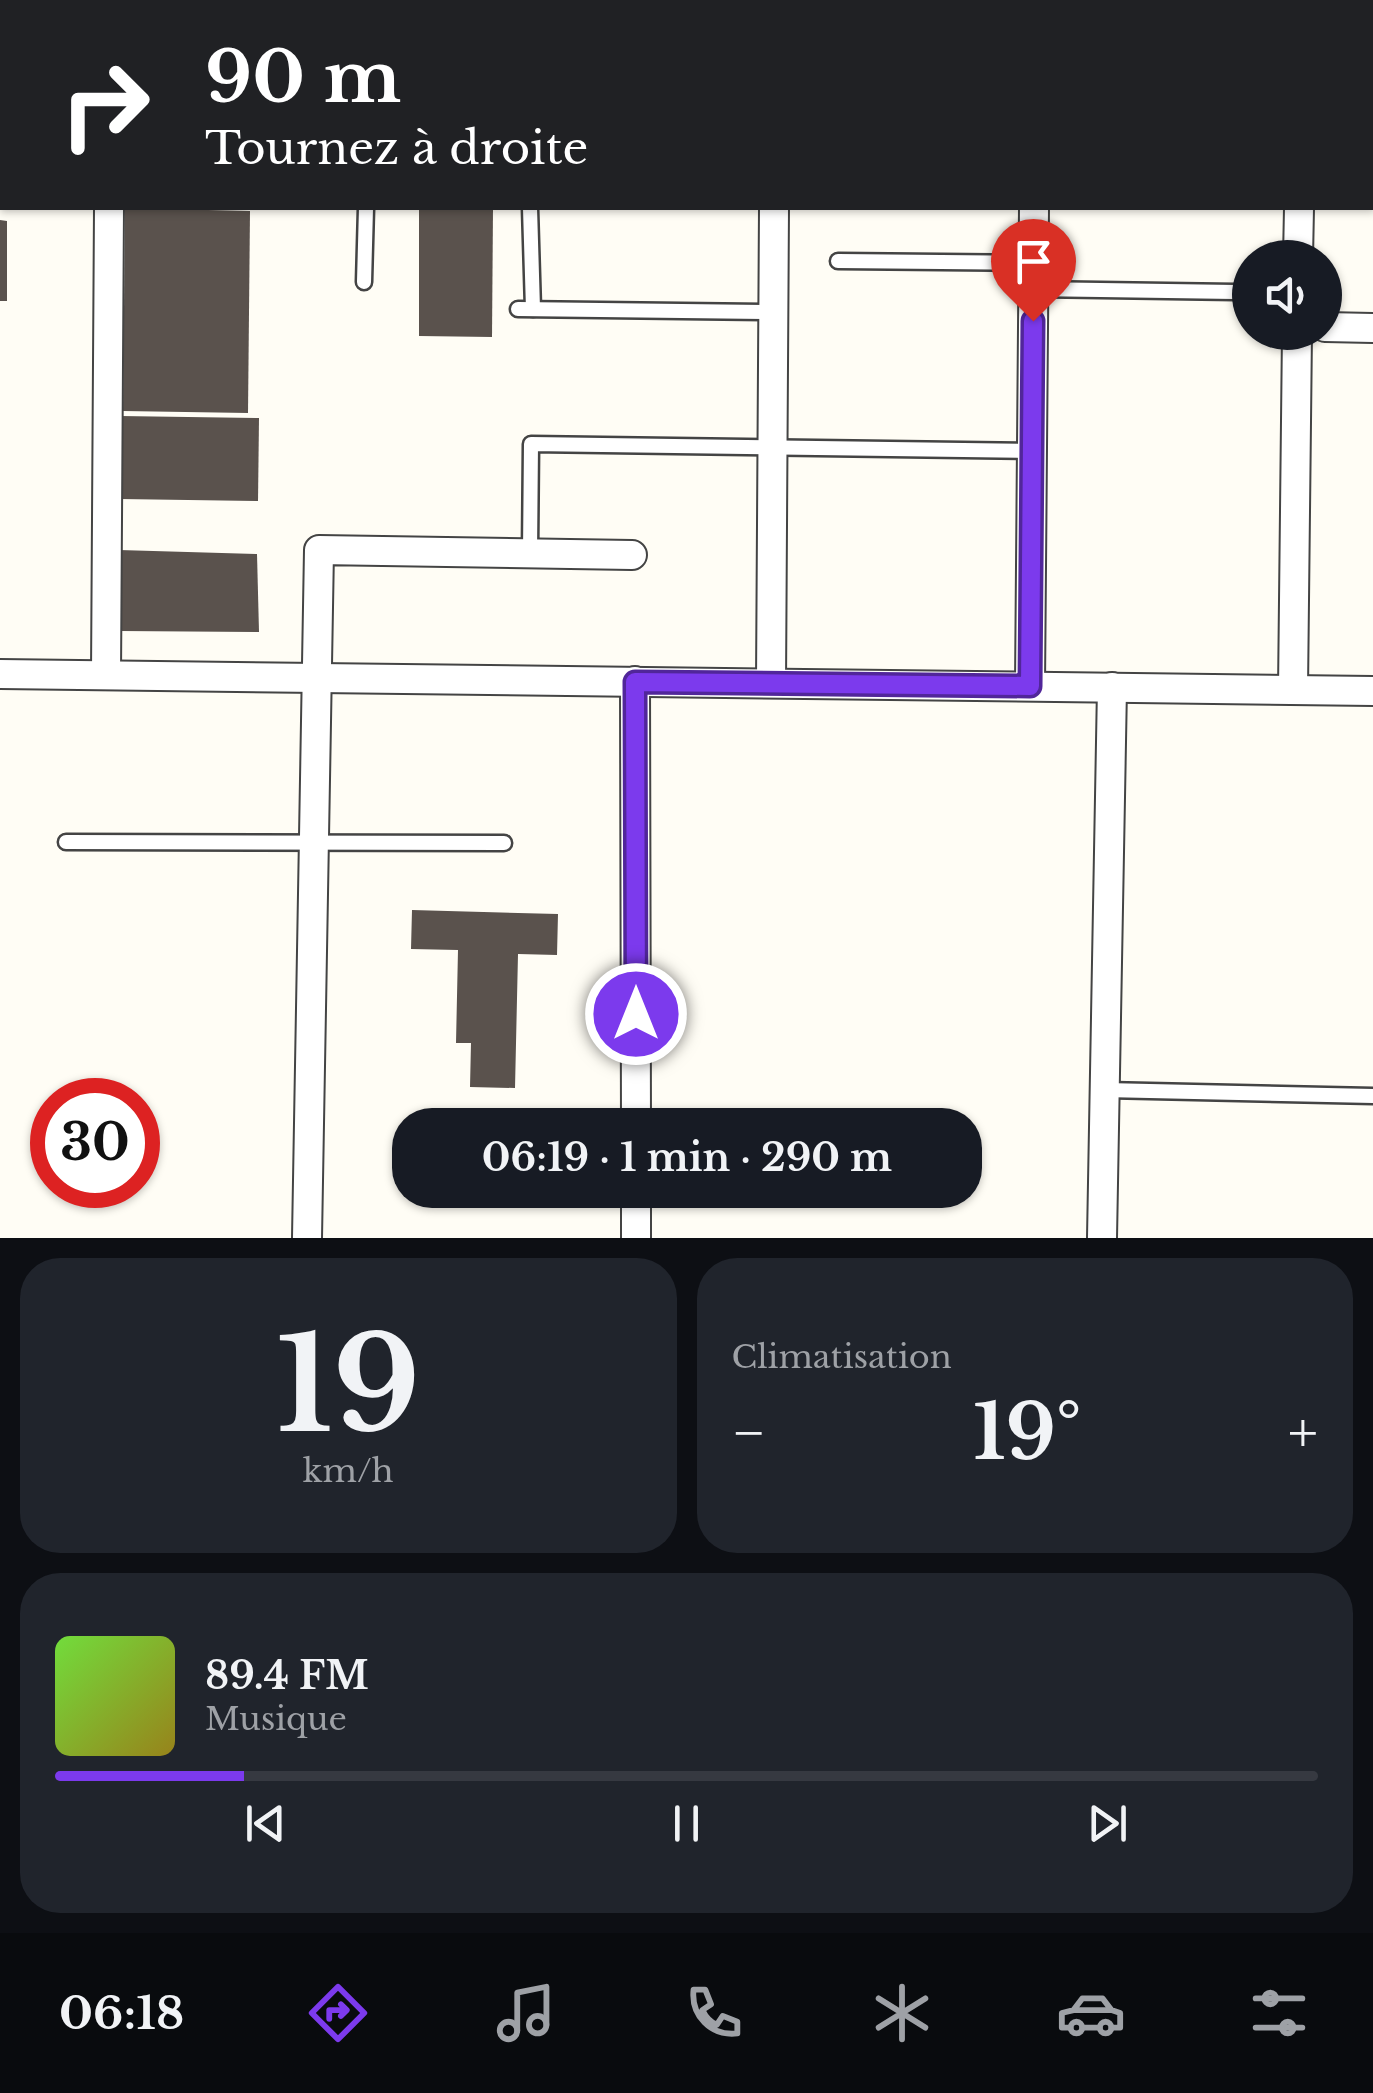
<!DOCTYPE html>
<html lang="fr">
<head>
<meta charset="utf-8">
<style>
  :root { --surface:#171b24; --page:#20242c; --text:#f1f3f6; --muted:#9ea1a6; --line:#363941; --accent:#7c3aed }
  body { margin:0; font-family:"Libre Baskerville",serif; background:var(--page); color:var(--text); height:100vh; display:flex; flex-direction:column; font-size:38px; white-space:nowrap }
  * { box-sizing:border-box; margin:0 }
  p { font-size:32px; color:var(--muted) }
  .icon { flex:none; width:55px; height:55px; fill:none; stroke:currentColor; stroke-width:2; stroke-linecap:round; stroke-linejoin:round }
  .map { position:relative; height:1238px; overflow:hidden }
  .sheet { display:flex; flex-direction:column; gap:20px; padding:20px; background:#0d0f14; flex:1 }
  .sheet>* { flex:none }
  .banner { position:absolute; left:0px; top:0px; width:1375px; height:210px; box-shadow:0 2px 8px #0004; background:#202124; color:#fff; overflow:hidden }
  .controls { position:absolute; left:1232px; top:240px; display:grid; gap:20px }
  .controls a { display:grid; place-items:center; width:110px; height:110px; border-radius:50%; background:var(--surface); box-shadow:0 2px 8px #0004; font-size:50px }
  .speed { position:absolute; left:30px; top:1078px; display:flex; gap:20px; font-size:50px; font-weight:700; text-align:center }
  .speed>* { display:grid; place-content:center; width:130px; height:130px; border-radius:50%; background:var(--surface); box-shadow:0 2px 8px #0004; line-height:1 }
  .speed .limit { border:15px solid #d22; background:#fff; color:#111 }
  .pin { position:absolute; display:grid; place-items:center; width:85px; height:85px; color:#fff; margin:-102px -42px; border-radius:50% 50% 50% 0; rotate:-45deg; box-shadow:0 0 10px #0007 }
  .pin .icon { rotate:45deg }
  .me { position:absolute; width:110px; margin:-55px; rotate:0deg; stroke-linejoin:round; filter:drop-shadow(0 0 8px #0008) }
  .turn { display:flex; align-items:center; gap:35px; height:210px; padding:0 40px; font-size:45px }
  .turn .icon { width:130px; height:130px; stroke-width:2.5 }
  .turn b { display:block; font-size:70px; line-height:85px }
  .big { font-size:75px; font-weight:800; line-height:1.1 }
  .sheet .widget { flex:1; display:flex; flex-direction:column; justify-content:center; gap:15px; min-width:0; padding:0 35px; border-radius:40px; background:var(--page) }
  .sheet .dial { align-items:center; gap:0 }
  .dial b { font-size:130px; line-height:1 }
  .song { display:flex; align-items:center; gap:30px }
  .cover { width:120px; height:120px; border-radius:15px; background:linear-gradient(135deg,hsl(100 70% 55%),hsl(50 70% 35%)) }
  .played { height:10px; border-radius:5px; background:linear-gradient(90deg,var(--accent) 15%,var(--line) 15%) }
  .keys { display:flex; justify-content:space-around; direction:ltr }
  .heat { display:flex; justify-content:space-between; align-items:center; font-size:55px; direction:ltr }
  .sheet .tiles { flex:1; display:grid; gap:20px; grid-template-columns:1fr 1fr }
  .widget:last-child { grid-column:span 2 }
  .trip { position:absolute; left:392px; top:1108px; width:590px; height:100px; border-radius:40px; background:var(--surface); box-shadow:0 2px 8px #0004; font-weight:800; line-height:100px; text-align:center }
  .tab-bar { display:flex; height:160px; justify-content:space-around; align-items:center; background:#090b0e; color:var(--muted) }
  .tab-bar .icon { width:70px; height:70px }
  .tab-bar .active { color:var(--accent) }
  .tab-bar b { font-size:45px; color:var(--text) }
  .map>svg:first-child { display:block }
  .building { fill:#5a524d }
  .lines { fill:none; stroke-linecap:round; stroke-linejoin:round }
  .lane-casing { stroke:#444; stroke-width:19 }
  .street-casing { stroke:#444; stroke-width:32 }
  .lane { stroke:#fff; stroke-width:14 }
  .street { stroke:#fff; stroke-width:28 }
  .route-casing { stroke:#51269a; stroke-width:25 }
  .route { stroke:#7c3aed; stroke-width:18 }
</style>
</head>
<body>
<div class="map">
<svg width="1373" height="1238" viewBox="0 0 1373 1238">
  <rect width="100%" height="100%" fill="#fffdf5"/>
  <g class="building">
    <polygon points="125,208 250,211 248,413 123,411"/>
    <polygon points="419,208 493,208 492,337 419,336"/>
    <polygon points="0,220 7,221 7,301 0,301"/>
    <polygon points="120,416 259,418 258,501 120,499"/>
    <polygon points="119,550 257,554 259,632 120,631"/>
    <polygon points="412,910 558,914 557,955 518,954 515,1088 470,1087 471,1043 456,1043 458,950 411,949"/>
  </g>
  <g class="lines">
    <defs>
      <g id="lane">
        <polyline points="530,208 533,309"/>
        <polyline points="838,261 1033,263"/>
        <polyline points="364,282 366,208"/>
        <polyline points="1033,289 1235,292"/>
        <polyline points="518,309 773,312"/>
        <polyline points="530,553 531,444 1032,451"/>
        <polyline points="66,842 504,843"/>
        <polyline points="1105,1090 1373,1096"/>
      </g>
      <g id="street">
        <polyline points="110,2 110,0"/>
        <polyline points="776,2 776,0"/>
        <polyline points="1035,2 1035,0"/>
        <polyline points="1301,2 1302,0"/>
        <polyline points="1372,21 1373,21"/>
        <polyline points="1372,184 1373,184"/>
        <polyline points="1298,258 1299,208"/>
        <polyline points="1325,327 1373,328"/>
        <polyline points="0,674 1373,691"/>
        <polyline points="106,675 109,208"/>
        <polyline points="635,681 636,1125"/>
        <polyline points="771,683 774,208"/>
        <polyline points="1030,686 1034,208"/>
        <polyline points="1293,690 1297,332"/>
        <polyline points="636,1190 636,1238"/>
        <polyline points="307,1238 319,550 632,555"/>
        <polyline points="1102,1238 1112,687"/>
      </g>
    </defs>
    <use href="#lane" class="lane-casing"/>
    <use href="#street" class="street-casing"/>
    <use href="#lane" class="lane"/>
    <use href="#street" class="street"/>
  </g>
  <g class="lines">
    <defs>
      <polyline id="route" points="636,1014 635,682 1030,686 1033,321"/>
    </defs>
    <use href="#route" class="route-casing"/>
    <use href="#route" class="route"/>
  </g>
</svg>
<div class="controls">
<a><svg class="icon" aria-label="sound" viewBox="0 0 24 24"><path d="M4 9h4l5-4v14l-5-4H4zM17 9q2 3 0 6"/></svg></a>
</div>
<div class="speed"><div class="limit">30</div></div>
<div class="pin" style="left:1033px;top:321px;background:#d93025"><svg class="icon" aria-label="arrive" viewBox="0 0 24 24"><path d="M6 21V4h12l-3 4 3 4H6"/></svg></div>
<svg class="me" style="left:636px;top:1014px" viewBox="-20 -20 40 40"><circle r="17" fill="#7c3aed" stroke="#fff" stroke-width="3"/><path d="M0-11L8 9 0 5-8 9z" fill="#fff"/></svg>
<div class="trip">06:19 · 1 min · 290 m</div>
<div class="banner">
<div class="turn"><svg class="icon" aria-label="right" viewBox="0 0 24 24"><path d="M7 20v-9h11M14 6l5 5-5 5"/></svg><div><b>90 m</b>Tournez à droite</div></div>
</div>
</div>
<section class="sheet">
<div class="tiles">
<div class="widget dial"><b>19</b><p>km/h</p></div>
<div class="widget"><p>Climatisation</p>
<div class="heat"><a>−</a><b class="big">19°</b><a>+</a></div>
</div>
<div class="widget">
<div class="song"><i class="cover"></i><div><b>89.4 FM</b><p>Musique</p></div></div>
<div class="played"></div>
<div class="keys"><svg class="icon" aria-label="previous" viewBox="0 0 24 24"><path d="M18 5L8 12l10 7zM5 5v14"/></svg><svg class="icon" aria-label="pause" viewBox="0 0 24 24"><path d="M8 5v14M16 5v14"/></svg><svg class="icon" aria-label="next" viewBox="0 0 24 24"><path d="M6 5l10 7-10 7zM19 5v14"/></svg></div>
</div>
</div>
</section>
<nav class="tab-bar">
<b>06:18</b>
<svg class="icon active" aria-label="directions" viewBox="0 0 24 24"><path d="M12 3l9 9-9 9-9-9zM9 14v-3h6M13 9l2 2-2 2"/></svg>
<svg class="icon" aria-label="music" viewBox="0 0 24 24"><path d="M9 18V5l10-2v13"/><circle cx="6" cy="18" r="3"/><circle cx="16" cy="16" r="3"/></svg>
<svg class="icon" aria-label="phone" viewBox="0 0 24 24"><path d="M5 4h4l2 5-3 2q2 4 5 5l2-3 5 2v4C11 20 4 13 5 4z"/></svg>
<svg class="icon" aria-label="climate" viewBox="0 0 24 24"><path d="M12 3v18M4 7l16 10M4 17L20 7"/></svg>
<svg class="icon" aria-label="car" viewBox="0 0 24 24"><path d="M5 17H2v-5l4-1 3-4h7l3 4 3 1v5h-3M9 17h6M6 11h13"/><circle cx="7" cy="17" r="2"/><circle cx="17" cy="17" r="2"/></svg>
<svg class="icon" aria-label="filters" viewBox="0 0 24 24"><path d="M4 7h16M4 17h16"/><circle cx="9" cy="7" r="2"/><circle cx="15" cy="17" r="2"/></svg>
</nav>
</body>
</html>
